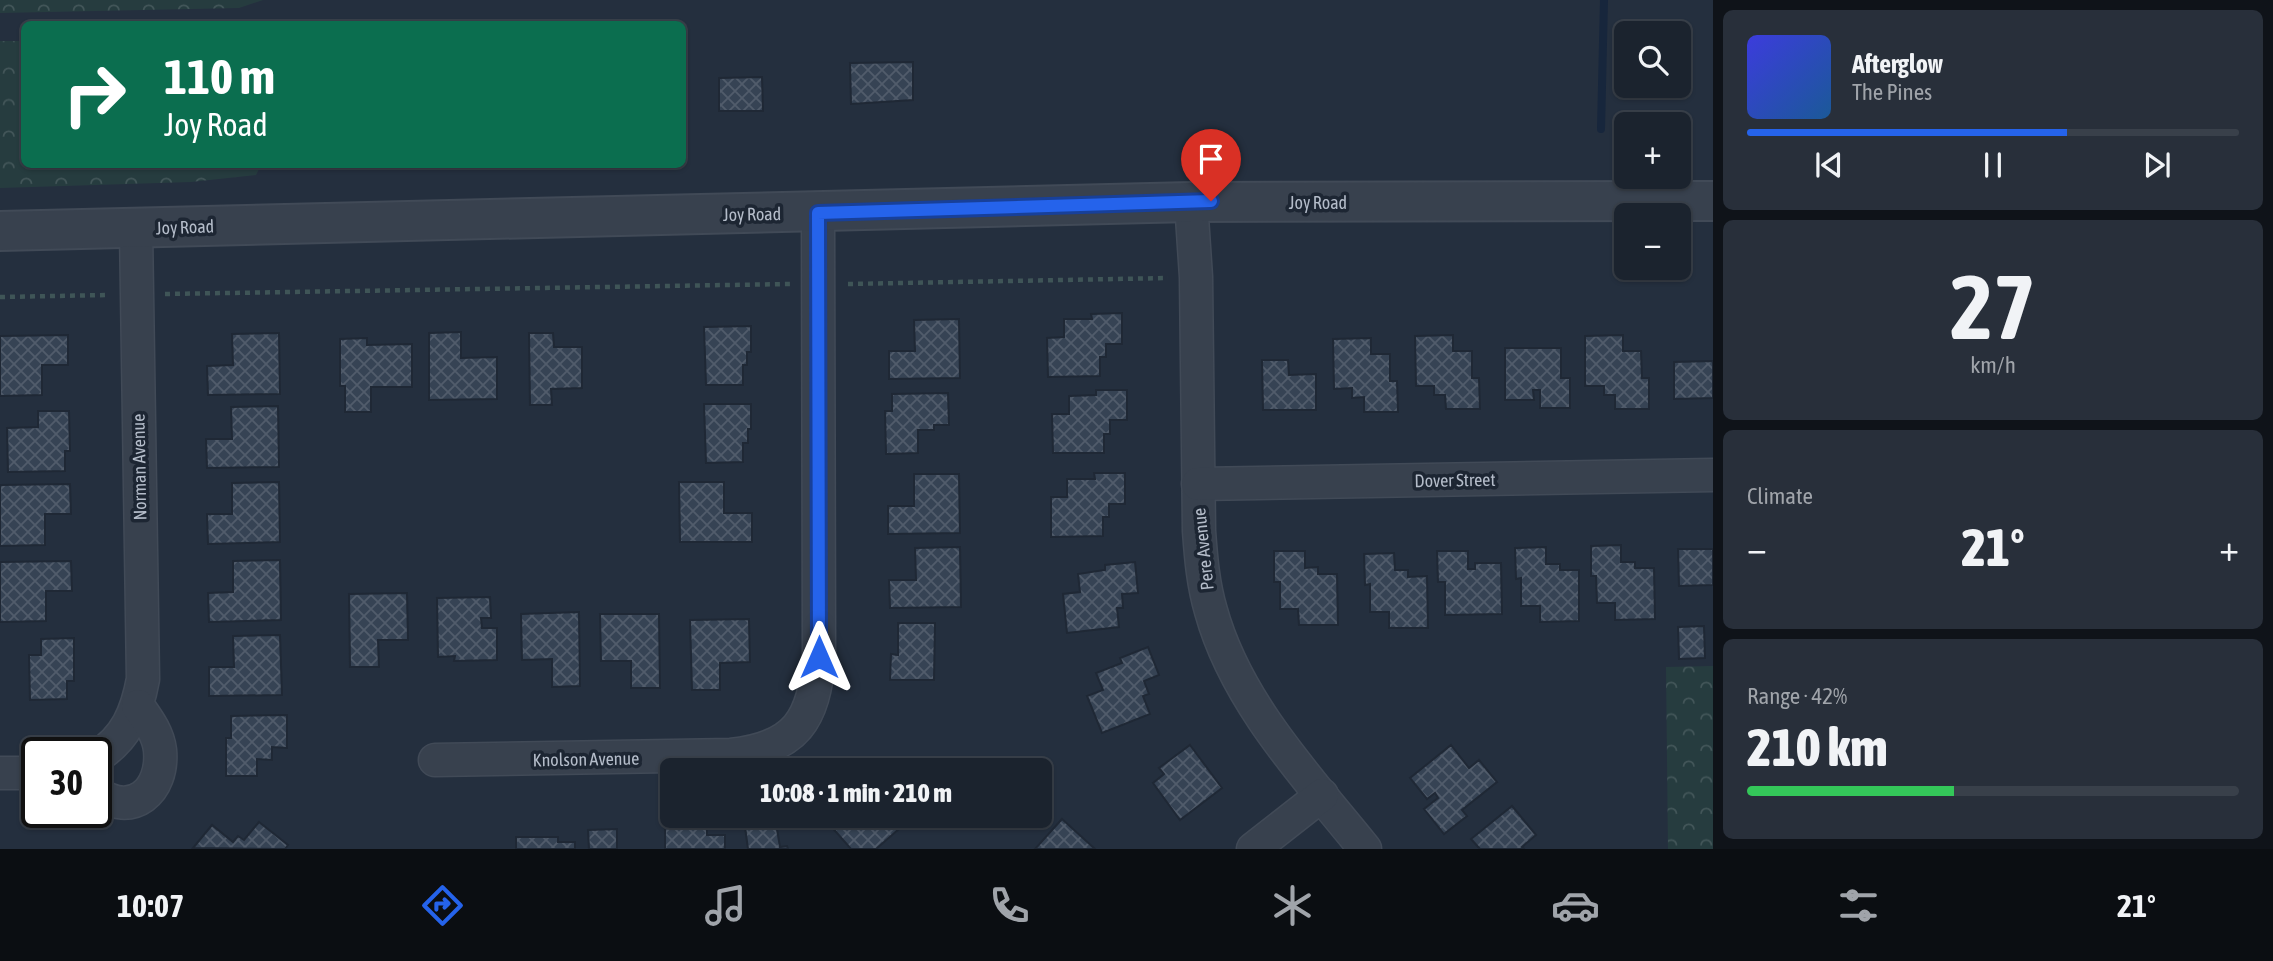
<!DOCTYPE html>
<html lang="en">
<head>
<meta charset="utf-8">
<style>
  :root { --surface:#1b232e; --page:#282f3a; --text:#f1f3f6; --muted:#a0a4aa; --line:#39404a; --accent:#2563eb }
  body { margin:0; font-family:"Asap Condensed",sans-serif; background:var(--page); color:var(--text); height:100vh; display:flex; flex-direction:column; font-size:26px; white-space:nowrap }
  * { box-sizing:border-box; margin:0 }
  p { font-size:23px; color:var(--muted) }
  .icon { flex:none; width:38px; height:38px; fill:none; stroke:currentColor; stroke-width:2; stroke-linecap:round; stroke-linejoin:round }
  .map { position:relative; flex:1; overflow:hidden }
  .drawer { display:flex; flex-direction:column; gap:10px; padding:10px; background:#0f1319; width:560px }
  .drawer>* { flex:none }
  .banner { position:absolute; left:21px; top:21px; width:665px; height:147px; border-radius:10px; box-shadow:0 2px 5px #0004,0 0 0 2px var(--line); background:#0b6e4f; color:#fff; overflow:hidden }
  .buttons { position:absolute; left:1614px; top:21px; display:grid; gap:14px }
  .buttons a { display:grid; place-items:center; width:77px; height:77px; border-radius:10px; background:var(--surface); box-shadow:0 2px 5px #0004,0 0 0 2px var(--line); font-size:35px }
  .speed { position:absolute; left:21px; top:737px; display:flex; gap:14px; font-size:35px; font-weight:700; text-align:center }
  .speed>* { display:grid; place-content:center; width:91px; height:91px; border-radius:50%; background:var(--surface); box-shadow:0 2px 5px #0004,0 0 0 2px var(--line); line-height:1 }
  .speed .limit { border:4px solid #111; border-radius:10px; background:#fff; color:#111 }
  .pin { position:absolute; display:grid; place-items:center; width:60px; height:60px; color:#fff; margin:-72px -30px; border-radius:50% 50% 50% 0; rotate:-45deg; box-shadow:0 0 7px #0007 }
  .pin .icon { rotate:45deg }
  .me { position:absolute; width:77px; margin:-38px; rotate:0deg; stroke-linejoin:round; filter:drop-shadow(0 0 5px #0008) }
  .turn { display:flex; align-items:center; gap:24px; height:147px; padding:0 28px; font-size:32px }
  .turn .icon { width:91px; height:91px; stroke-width:2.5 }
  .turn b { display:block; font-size:49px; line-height:60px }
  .big { font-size:52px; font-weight:800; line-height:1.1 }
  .drawer .tile { flex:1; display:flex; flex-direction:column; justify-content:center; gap:10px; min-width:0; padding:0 24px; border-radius:10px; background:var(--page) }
  .drawer .dial { align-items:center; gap:0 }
  .dial b { font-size:91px; line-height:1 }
  .song { display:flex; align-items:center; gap:21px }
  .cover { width:84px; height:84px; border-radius:10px; background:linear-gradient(135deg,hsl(240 70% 55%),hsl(210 70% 35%)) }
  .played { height:7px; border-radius:4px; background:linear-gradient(90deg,var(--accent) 65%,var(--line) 65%) }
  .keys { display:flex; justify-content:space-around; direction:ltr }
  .heat { display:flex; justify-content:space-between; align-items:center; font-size:38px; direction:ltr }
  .charge { height:10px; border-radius:5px; background:linear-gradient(90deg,#34c759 42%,var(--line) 0) }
  .trip { position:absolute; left:660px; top:758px; width:392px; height:70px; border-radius:10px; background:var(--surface); box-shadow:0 2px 5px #0004,0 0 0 2px var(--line); font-weight:800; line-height:70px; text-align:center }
  .menu { display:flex; height:112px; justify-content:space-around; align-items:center; background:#0b0e12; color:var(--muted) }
  .menu .icon { width:49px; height:49px }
  .menu .active { color:var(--accent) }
  .menu b { font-size:32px; color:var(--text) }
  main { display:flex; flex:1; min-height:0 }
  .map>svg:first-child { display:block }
  .forest { fill:url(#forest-crowns) }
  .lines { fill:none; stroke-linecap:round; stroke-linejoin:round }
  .stream { stroke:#17263c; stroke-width:8 }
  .building { fill:url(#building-cross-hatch); stroke:#1f2835; stroke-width:2 }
  .minor-casing { stroke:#414a57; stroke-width:35 }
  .tertiary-casing { stroke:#414a57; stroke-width:42 }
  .path { stroke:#3f5557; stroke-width:4.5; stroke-dasharray:5 5; stroke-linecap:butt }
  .minor { stroke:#38414e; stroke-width:32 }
  .tertiary { stroke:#38414e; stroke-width:38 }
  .route-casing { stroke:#184099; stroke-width:18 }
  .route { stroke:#2563eb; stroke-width:12 }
  .labels { text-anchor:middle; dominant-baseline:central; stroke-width:7; stroke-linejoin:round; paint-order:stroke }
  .street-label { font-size:18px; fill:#b4bcc9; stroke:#1d2633 }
</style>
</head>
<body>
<main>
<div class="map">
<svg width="1713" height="849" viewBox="0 0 1713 849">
  <defs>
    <pattern id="forest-crowns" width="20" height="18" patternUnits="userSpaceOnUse" patternTransform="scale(1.75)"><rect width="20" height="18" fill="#263c3f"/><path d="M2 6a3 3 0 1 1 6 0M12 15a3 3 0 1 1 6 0" fill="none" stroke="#435659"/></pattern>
    <pattern id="building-cross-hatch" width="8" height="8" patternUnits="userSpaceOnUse" patternTransform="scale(1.75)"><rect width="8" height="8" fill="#364354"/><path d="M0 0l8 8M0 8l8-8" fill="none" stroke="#515c6b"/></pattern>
  </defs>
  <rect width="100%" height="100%" fill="#242f3e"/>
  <g class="forest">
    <polygon points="0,0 263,0 239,8 0,13"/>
    <polygon points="0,41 24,41 24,164 261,165 256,175 191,182 0,188"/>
    <polygon points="1713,666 1713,849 1668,849 1666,667"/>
  </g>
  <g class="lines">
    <polyline class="stream" points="1601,129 1604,0"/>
  </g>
  <g class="building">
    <polygon points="913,62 913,100 851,104 850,63"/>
    <polygon points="762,77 763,111 719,111 719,78"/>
    <polygon points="1122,313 1122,344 1106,344 1106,357 1100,357 1100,376 1048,377 1047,338 1064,337 1064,319 1092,319 1091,314"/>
    <polygon points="959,319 960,378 889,379 889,351 915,351 914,320"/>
    <polygon points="751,326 751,352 747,352 747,365 743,365 743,385 706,385 704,327"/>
    <polygon points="461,332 461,358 497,357 497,399 429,400 429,333"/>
    <polygon points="279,333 280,394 208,395 207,366 233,365 232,334"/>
    <polygon points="529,333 553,333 554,347 582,347 582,388 551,389 552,405 530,405"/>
    <polygon points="68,335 68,365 42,365 42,395 0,396 0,336"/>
    <polygon points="1453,335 1453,351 1472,351 1472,378 1479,378 1480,409 1446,409 1445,395 1434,395 1434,386 1416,386 1415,336"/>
    <polygon points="1623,335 1623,351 1641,351 1642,378 1649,378 1649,409 1615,409 1615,395 1604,395 1604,386 1585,386 1585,336"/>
    <polygon points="367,338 367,345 412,344 412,387 371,387 371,412 345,412 345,386 340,386 340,339"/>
    <polygon points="1371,338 1371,354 1390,354 1390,381 1397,381 1398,412 1364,412 1364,397 1352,398 1352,388 1334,389 1333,339"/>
    <polygon points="1505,348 1561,348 1561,378 1570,378 1570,408 1540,408 1540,390 1533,390 1534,400 1505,400"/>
    <polygon points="1262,360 1288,360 1289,375 1316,374 1316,410 1263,410"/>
    <polygon points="1713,361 1713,398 1674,399 1674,362"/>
    <polygon points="1096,390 1127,390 1127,420 1110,420 1110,434 1104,434 1104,453 1053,453 1052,414 1069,414 1069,396 1096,395"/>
    <polygon points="948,393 949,425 934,425 934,430 918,430 918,453 886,454 885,411 892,411 892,394"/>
    <polygon points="704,404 751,404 751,429 748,429 748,443 743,443 743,462 706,463"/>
    <polygon points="278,406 279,467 207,468 206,439 232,439 231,407"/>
    <polygon points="38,411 69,411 70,451 65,451 65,471 8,472 7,428 38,427"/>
    <polygon points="1094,473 1125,473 1125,504 1109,504 1109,517 1103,517 1103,536 1051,537 1051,497 1067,497 1067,479 1095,479"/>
    <polygon points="914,474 959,474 960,533 888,534 888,506 914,506"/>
    <polygon points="279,482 280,542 208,544 207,514 232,514 232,483"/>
    <polygon points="679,482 724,482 724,513 752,513 752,542 680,542"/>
    <polygon points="70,484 71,514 45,514 45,545 0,546 0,485"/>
    <polygon points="1621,545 1621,562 1635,562 1635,568 1654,568 1655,619 1615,620 1615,603 1597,603 1596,576 1591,576 1591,546"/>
    <polygon points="960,547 961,607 890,608 889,580 916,580 915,548"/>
    <polygon points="1546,547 1546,564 1560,564 1560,570 1579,570 1579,621 1540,622 1540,606 1521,606 1521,578 1516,579 1515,548"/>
    <polygon points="1678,549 1713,549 1713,585 1679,586"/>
    <polygon points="1274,551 1305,551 1305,568 1318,567 1318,574 1337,574 1338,625 1299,625 1298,609 1280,609 1280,582 1274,582"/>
    <polygon points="1437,551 1468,551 1468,569 1475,569 1475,563 1501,563 1502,614 1445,615 1445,582 1438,582"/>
    <polygon points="1394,553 1395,570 1408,570 1408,577 1427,576 1428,628 1389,628 1389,612 1370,612 1370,584 1365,585 1364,554"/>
    <polygon points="280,560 281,620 209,622 208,593 233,592 233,561"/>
    <polygon points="71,561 72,591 46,591 46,621 0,622 0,562"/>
    <polygon points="1135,562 1138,593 1122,594 1123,608 1117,608 1119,627 1067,633 1063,594 1080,592 1078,574 1105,570 1105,565"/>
    <polygon points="407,593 408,640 378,640 379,667 350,667 349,594"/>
    <polygon points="490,597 491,618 481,618 482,628 497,628 497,660 454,661 455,656 438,657 437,598"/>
    <polygon points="579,612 580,686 552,687 552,659 522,660 521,614"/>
    <polygon points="600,614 659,614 660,688 631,688 631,661 601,661"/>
    <polygon points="749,619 750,662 720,663 720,690 692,690 690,620"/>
    <polygon points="898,623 935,623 934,680 890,680 891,654 898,655"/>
    <polygon points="1704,626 1705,658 1679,659 1678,627"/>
    <polygon points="280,635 282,695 209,696 209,667 234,667 233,636"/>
    <polygon points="74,638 74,681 67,681 67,699 30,700 29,655 41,655 41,639"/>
    <polygon points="1148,647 1159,675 1144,681 1149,694 1143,696 1150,714 1102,733 1087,696 1103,690 1096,673 1122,663 1120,658"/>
    <polygon points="287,715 287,748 272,747 272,760 257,759 257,776 226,776 226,738 231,738 231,716"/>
    <polygon points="1190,745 1222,788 1180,820 1153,783 1164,774 1159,768"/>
    <polygon points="1451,745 1469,768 1479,760 1497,782 1462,810 1467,816 1444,834 1424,809 1438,798 1435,793 1427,799 1410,778"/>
    <polygon points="1512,806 1536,835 1522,847 1524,849 1480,849 1471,839"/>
    <polygon points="822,816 901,816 907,822 876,849 851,849"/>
    <polygon points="1062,819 1095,849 1035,849"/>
    <polygon points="259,822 288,845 285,849 193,848 212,825 233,842 238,836 244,840"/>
    <polygon points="776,823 780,847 787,846 788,849 748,849 745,827"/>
    <polygon points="665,827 707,827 707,835 725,835 725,849 665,849"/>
    <polygon points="617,829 617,849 589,849 588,830"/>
    <polygon points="516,837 558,837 558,842 575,842 575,849 516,849"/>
  </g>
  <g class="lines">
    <defs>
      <g id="minor">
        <path d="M1191 202 1196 277 1199 531C1201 558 1203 584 1211 611 1236 702 1307 777 1365 849"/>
        <polyline points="1198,484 1713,475"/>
        <path d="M96 757C126 739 137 712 143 679L136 229"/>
        <path d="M435 760 731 755C796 748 814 720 819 657L818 213"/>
        <polyline points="0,773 37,773"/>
        <path d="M96 792C132 819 164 791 160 750 158 733 147 719 138 706"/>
        <polyline points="1253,849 1322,795"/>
      </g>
      <polyline id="tertiary" points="0,231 1191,202 1713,201"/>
    </defs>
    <use href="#minor" class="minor-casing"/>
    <use href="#tertiary" class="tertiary-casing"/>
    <g class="path">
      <polyline points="848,284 1168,278"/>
      <polyline points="165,294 790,284"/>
      <polyline points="0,297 108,295"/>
    </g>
    <use href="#minor" class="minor"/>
    <use href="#tertiary" class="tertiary"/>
  </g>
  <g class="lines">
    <defs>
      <polyline id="route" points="819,657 818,213 1211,201"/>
    </defs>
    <use href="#route" class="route-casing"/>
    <use href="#route" class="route"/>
  </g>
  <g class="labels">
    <g class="street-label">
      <text x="1318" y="202">Joy Road</text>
      <text transform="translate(752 214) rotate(-1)">Joy Road</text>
      <text transform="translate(185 227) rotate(-2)">Joy Road</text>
      <text transform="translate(139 467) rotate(-91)">Norman Avenue</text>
      <text transform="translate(1455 480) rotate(-1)">Dover Street</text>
      <text transform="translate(1203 549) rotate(-96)">Pere Avenue</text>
      <text transform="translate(586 759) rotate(-1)">Knolson Avenue</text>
    </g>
  </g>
</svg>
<div class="buttons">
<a><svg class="icon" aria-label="search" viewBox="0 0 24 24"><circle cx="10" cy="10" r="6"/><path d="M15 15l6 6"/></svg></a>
<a>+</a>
<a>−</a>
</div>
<div class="speed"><div class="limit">30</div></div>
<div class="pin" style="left:1211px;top:201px;background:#d93025"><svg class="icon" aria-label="arrive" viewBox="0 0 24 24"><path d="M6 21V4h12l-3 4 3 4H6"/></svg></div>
<svg class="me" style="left:819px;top:657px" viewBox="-20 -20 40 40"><path d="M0-17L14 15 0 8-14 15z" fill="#2563eb" stroke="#fff" stroke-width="4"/></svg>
<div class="trip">10:08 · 1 min · 210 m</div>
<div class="banner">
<div class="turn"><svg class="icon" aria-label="right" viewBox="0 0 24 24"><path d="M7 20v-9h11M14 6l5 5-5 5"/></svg><div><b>110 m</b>Joy Road</div></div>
</div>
</div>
<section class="drawer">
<div class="tile">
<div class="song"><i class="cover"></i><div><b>Afterglow</b><p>The Pines</p></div></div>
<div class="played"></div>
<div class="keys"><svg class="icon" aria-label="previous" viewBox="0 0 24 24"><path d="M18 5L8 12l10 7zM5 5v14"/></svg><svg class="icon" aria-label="pause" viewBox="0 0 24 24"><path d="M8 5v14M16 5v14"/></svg><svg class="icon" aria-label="next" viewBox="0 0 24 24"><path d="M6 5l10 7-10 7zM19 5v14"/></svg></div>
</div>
<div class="tile dial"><b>27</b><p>km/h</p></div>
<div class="tile"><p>Climate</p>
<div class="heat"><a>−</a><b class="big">21°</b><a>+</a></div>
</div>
<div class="tile"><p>Range · 42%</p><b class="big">210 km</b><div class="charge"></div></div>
</section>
</main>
<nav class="menu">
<b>10:07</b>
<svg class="icon active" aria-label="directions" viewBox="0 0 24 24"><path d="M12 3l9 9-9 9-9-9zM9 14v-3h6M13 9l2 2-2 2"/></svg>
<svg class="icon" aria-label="music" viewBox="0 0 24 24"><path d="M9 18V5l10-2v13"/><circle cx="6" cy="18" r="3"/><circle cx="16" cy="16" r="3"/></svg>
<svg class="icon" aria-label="phone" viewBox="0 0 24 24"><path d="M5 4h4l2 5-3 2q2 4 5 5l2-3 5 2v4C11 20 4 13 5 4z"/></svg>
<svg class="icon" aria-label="climate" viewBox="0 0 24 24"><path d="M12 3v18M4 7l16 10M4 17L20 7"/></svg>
<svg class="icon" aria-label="car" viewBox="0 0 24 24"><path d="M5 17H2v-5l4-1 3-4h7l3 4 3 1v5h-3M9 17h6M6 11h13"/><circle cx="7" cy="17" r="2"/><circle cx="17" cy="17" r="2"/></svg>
<svg class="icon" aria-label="filters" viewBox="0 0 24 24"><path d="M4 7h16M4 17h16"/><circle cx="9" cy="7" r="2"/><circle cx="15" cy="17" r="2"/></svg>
<b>21°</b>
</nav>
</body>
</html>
